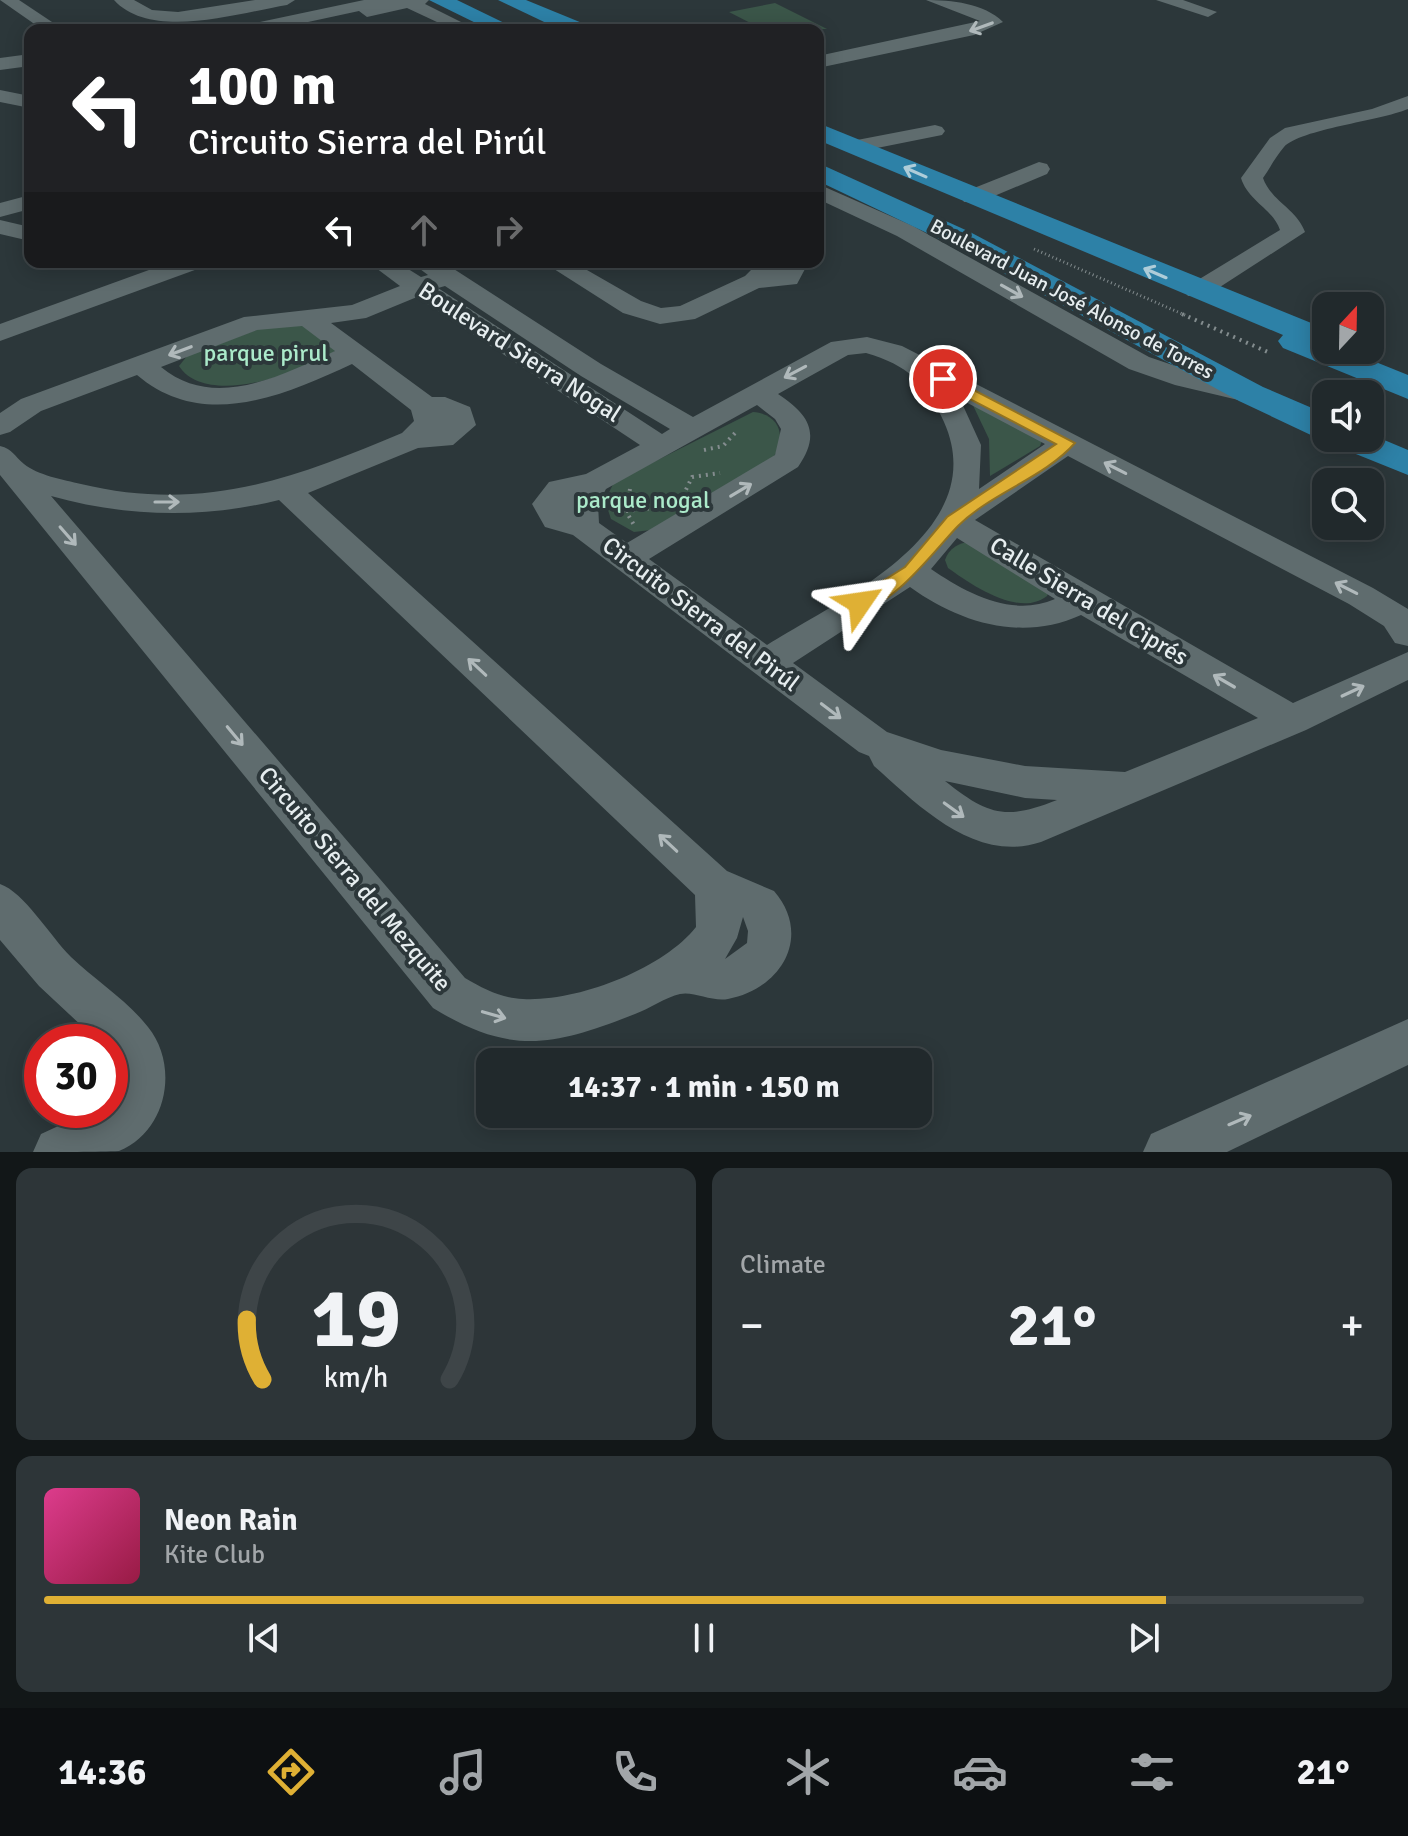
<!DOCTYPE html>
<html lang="en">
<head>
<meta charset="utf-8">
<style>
  :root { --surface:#21292c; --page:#2d3538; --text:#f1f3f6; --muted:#a2a6a9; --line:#3e4548; --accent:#dfb034 }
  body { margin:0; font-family:Signika,sans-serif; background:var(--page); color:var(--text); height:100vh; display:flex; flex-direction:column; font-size:30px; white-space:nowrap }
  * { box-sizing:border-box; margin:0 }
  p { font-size:26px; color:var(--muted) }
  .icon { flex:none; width:44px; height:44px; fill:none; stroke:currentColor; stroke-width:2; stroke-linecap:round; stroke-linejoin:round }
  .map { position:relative; height:1152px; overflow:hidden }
  .sheet { display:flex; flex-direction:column; gap:16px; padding:16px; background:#121718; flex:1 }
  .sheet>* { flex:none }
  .top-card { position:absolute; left:24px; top:24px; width:800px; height:244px; border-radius:16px; box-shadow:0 4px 20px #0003,0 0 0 2px var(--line); background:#202124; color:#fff; overflow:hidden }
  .needle { width:52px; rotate:22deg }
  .buttons { position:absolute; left:1312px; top:292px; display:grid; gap:16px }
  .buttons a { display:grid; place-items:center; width:72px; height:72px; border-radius:16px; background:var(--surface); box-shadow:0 4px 20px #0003,0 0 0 2px var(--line); font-size:40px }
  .speed { position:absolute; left:24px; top:1024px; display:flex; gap:16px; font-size:40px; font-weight:700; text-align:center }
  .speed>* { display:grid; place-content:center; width:104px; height:104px; border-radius:50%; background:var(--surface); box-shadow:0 4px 20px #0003,0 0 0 2px var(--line); line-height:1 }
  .speed .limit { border:12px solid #d22; background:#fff; color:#111 }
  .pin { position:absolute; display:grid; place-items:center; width:68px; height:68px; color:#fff; margin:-34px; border:4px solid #fff; border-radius:50%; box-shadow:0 2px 8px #0007 }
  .me { position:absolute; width:88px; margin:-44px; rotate:58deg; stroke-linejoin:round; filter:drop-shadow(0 0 6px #0008) }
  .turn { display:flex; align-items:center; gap:28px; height:168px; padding:0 32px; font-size:36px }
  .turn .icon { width:104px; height:104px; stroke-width:2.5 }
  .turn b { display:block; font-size:56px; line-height:68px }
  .lanes { display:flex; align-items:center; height:76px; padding:0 32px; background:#0003; justify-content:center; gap:40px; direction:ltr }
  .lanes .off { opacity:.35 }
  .big { font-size:60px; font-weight:700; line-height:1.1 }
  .sheet .card { flex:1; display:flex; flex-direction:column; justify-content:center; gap:12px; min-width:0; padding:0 28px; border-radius:16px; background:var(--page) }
  .sheet .dial { align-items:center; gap:0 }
  .dial svg { height:208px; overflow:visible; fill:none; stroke:var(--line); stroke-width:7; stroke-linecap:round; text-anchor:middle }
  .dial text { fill:var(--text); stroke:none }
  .song { display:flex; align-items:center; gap:24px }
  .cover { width:96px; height:96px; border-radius:12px; background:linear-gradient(135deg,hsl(330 70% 55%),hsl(340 70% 35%)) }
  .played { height:8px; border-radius:4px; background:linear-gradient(90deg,var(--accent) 85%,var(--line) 85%) }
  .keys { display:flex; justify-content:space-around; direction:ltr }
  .heat { display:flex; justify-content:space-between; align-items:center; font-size:44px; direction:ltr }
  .sheet .tiles { flex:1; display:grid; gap:16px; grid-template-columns:1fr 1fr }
  .card:last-child { grid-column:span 2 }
  .trip { position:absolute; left:476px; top:1048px; width:456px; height:80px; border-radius:16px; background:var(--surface); box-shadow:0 4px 20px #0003,0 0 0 2px var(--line); font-weight:700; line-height:80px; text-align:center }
  .tabs { display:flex; height:128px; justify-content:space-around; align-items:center; background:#0d1012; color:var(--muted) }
  .tabs .icon { width:56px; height:56px }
  .tabs .current { color:var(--accent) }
  .tabs b { font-size:36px; color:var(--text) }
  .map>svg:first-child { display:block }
  .green { fill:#3b5649 }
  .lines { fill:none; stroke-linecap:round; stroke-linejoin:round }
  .path-far1 { stroke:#838c8e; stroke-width:3; stroke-dasharray:1 3; stroke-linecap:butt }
  .path { stroke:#838c8e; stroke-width:4; stroke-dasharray:2 5; stroke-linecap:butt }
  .minor { fill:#5f6c6e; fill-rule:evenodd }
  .major { fill:#2d81a7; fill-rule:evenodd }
  .oneway { stroke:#b0b9bb }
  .oneway2 { stroke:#aecdd9 }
  .route { fill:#dfb034; stroke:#917222; stroke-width:2 }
  .labels { text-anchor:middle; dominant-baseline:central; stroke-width:8; stroke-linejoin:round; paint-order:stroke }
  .far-street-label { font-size:20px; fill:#e6edef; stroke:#2c373a }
  .street-label { font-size:24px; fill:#e6edef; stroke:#2c373a }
  .park-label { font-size:24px; fill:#abeaca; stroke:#2c373a }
</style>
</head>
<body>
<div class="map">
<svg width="1408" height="1152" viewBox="0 0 1408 1152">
  <rect width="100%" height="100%" fill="#2c373a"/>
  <g class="green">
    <polygon points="775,3 827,29 764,30 729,12"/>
    <path d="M298 319 337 348 334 352C302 373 206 408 179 366L187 356 280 321Z"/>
    <polygon points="970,399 1042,441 1040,446 990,476 989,439"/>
    <path d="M753 412C780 414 787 437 773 458L651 530 634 532 611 519 605 501 614 482Z"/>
    <path d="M971 541 1049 591 1047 596C1019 618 972 585 948 568L945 560C949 548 959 543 971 541Z"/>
  </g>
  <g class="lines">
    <polyline class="path-far1" points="1034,249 1187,316"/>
    <g class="path">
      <polyline points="1182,314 1270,353"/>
      <polyline points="704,450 723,446 735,433"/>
      <polyline points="630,489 626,511 634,525"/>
      <polyline points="683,496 692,477 720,473"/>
      <polyline points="626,511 661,507"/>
    </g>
    <g class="minor">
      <polygon points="0,0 19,0 64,30 43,30"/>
      <path d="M114 0H134L152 10 178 12 255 0H295L287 5C239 13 151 41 114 0Z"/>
      <polygon points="364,0 429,0 425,4 477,30 454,30 407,8 367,17 359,11 271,30 237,30 246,25"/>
      <path d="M926 0C951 0 984 3 1003 22L974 35 818 68V56L980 21Z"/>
      <polygon points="1156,0 1183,0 1217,12 1208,17"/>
      <polygon points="30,54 30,66 0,70 0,58"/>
      <polygon points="0,90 30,96 30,108 0,102"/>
      <path d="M1408 96V109C1379 121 1301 129 1284 147 1276 156 1270 168 1263 178 1271 201 1297 209 1305 232L1206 296H1188L1184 291 1188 286 1280 230C1273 209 1248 201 1241 178L1270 138 1285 128 1372 109Z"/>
      <polygon points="935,125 942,127 945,131 942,135 857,152 846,146 857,140"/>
      <polygon points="1039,162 1047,164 1050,169 1047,174 980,202 964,202 961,197 964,192"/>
      <polygon points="818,184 913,226 1149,357 1193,372 1261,388 1265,394 1261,400 1251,403 1175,385 1129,369 897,236 818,199"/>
      <polygon points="30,195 30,209 0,217 0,203"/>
      <polygon points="0,220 30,227 30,241 0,234"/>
      <polygon points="171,262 206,262 203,267 0,341 0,324"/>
      <path d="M368 262H397L421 277 428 275 420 269 418 262H443L601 364 693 417 831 342 867 337 902 346 1373 588 1408 609V646L1395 643 1384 626 1349 604 1068 456 975 520 1293 703 1408 652V680L1306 730 1041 842C975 864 918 805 874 766L869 756 859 752 573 535 545 527 532 504 549 482 586 474 640 445 417 297 366 318 331 323 432 397H445L470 407 476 425 453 445 418 448 308 493 727 871 774 891C813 936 781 989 728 999 712 1002 694 991 680 994 666 997 649 1009 635 1014 554 1046 511 1056 433 1008L0 475V446C13 449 14 456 24 464 37 475 64 480 81 484 202 513 293 479 402 433L414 421 411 410 352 364C283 396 203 431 137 375L41 411 10 432 0 435V413L21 399 244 317 352 305 400 286ZM445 286 581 376 670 429 662 434 438 288ZM302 326 335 351C280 376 214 411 161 367L257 330ZM866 353C907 365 927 383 944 422 993 532 839 600 767 645L649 559 798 467C821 434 810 415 778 394L848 355ZM960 399 1045 444 979 489 981 445ZM757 405 775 419 781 429 775 455 627 543 599 523 598 504 606 489ZM51 496C126 517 203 519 279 500L695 895 696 927C663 969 577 1002 523 999 501 998 484 989 465 978ZM957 538 1055 599C1012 618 966 593 931 569ZM910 587C960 623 1022 642 1081 615L1258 718 1125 772 1025 766 941 750 887 732 793 663ZM945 781 1025 798 1057 800C1006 820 989 816 945 781ZM743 917 748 931 747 943 725 959 737 938Z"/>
      <polygon points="543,262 573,262 641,301 661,308 680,306 745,276 751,270 747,262 798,262 805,269 797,284 759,288 695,319 660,324 623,313"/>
      <path d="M0 884C24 892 50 936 71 957 95 980 127 1000 148 1027 179 1065 168 1131 119 1151 101 1152 54 1152 33 1152L41 1134 93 1110H110C110 1097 118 1091 119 1079 120 1064 110 1056 110 1042H99L39 986 0 940Z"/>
      <polygon points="1408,1019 1408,1065 1227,1152 1143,1152 1151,1134"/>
    </g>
    <g class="major">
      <polygon points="429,0 457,0 519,30 490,30"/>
      <polygon points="498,0 526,0 587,25 590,30 561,30"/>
      <polygon points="818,123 1326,329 1326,350 1346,350 1408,375 1408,399 1283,348 1278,341 1283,335 818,140"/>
      <polygon points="818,163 970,232 1263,387 1326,414 1326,438 1330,438 1313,436 1239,401 950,244 818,181"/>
      <polygon points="1370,434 1408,450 1408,475 1336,446 1331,438 1370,438"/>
    </g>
  </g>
  <defs><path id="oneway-shaft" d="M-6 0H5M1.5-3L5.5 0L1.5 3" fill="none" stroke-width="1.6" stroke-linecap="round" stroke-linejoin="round" transform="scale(2)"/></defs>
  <g class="oneway">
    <use href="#oneway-shaft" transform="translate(981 27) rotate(160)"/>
    <use href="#oneway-shaft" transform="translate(1012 291) rotate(29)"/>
    <use href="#oneway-shaft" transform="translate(180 351) rotate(159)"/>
    <use href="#oneway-shaft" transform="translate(795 372) rotate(152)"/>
    <use href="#oneway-shaft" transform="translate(1115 468) rotate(-153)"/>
    <use href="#oneway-shaft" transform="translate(741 490) rotate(-31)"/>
    <use href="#oneway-shaft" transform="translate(167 502)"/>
    <use href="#oneway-shaft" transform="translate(68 536) rotate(49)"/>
    <use href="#oneway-shaft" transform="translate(1346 588) rotate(-153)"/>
    <use href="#oneway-shaft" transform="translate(477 667) rotate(-137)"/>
    <use href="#oneway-shaft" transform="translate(1224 681) rotate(-150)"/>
    <use href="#oneway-shaft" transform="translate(1353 691) rotate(-25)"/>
    <use href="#oneway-shaft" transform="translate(831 711) rotate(37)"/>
    <use href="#oneway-shaft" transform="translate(235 736) rotate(50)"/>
    <use href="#oneway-shaft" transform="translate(954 810) rotate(36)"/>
    <use href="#oneway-shaft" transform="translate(668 843) rotate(-137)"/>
    <use href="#oneway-shaft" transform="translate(494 1015) rotate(16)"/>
    <use href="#oneway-shaft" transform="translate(1240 1120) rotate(-23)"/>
  </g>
  <g class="oneway2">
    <use href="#oneway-shaft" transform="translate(915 172) rotate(-156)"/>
    <use href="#oneway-shaft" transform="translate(1155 273) rotate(-157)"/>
  </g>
  <path class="route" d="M943 374 1075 443C1044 478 991 493 958 526 938 546 886 617 854 608V599L905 567 947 517 1056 444 937 382 935 379Z"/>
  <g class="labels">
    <g class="far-street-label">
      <text transform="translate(1072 299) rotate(28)">Boulevard Juan José Alonso de Torres</text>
    </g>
    <g class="street-label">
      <text transform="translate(520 352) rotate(33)">Boulevard Sierra Nogal</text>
      <text transform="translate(1089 601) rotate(31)">Calle Sierra del Ciprés</text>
      <text transform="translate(701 614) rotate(37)">Circuito Sierra del Pirúl</text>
      <text transform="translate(355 879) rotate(50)">Circuito Sierra del Mezquite</text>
    </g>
    <g class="park-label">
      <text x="266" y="353">parque pirul</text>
      <text x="643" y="500">parque nogal</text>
    </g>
  </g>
</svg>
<div class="buttons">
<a><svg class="needle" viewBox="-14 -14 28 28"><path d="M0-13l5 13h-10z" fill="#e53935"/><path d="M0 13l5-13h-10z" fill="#a2a6a9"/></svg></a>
<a><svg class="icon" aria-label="sound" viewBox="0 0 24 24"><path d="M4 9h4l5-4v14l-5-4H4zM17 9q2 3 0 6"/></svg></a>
<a><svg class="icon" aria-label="search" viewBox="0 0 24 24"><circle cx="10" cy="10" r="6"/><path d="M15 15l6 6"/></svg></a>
</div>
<div class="speed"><div class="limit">30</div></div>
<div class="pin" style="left:943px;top:379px;background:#d93025"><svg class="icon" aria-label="arrive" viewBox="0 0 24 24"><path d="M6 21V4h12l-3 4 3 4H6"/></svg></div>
<svg class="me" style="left:860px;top:603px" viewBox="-20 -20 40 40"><path d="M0-17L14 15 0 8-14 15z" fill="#dfb034" stroke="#fff" stroke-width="4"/></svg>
<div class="trip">14:37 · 1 min · 150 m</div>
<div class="top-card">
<div class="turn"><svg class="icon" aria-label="left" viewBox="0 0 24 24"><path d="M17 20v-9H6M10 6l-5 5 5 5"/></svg><div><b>100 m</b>Circuito Sierra del Pirúl</div></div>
<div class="lanes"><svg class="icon" aria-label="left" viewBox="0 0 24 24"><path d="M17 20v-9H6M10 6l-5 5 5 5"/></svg><svg class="icon off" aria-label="ahead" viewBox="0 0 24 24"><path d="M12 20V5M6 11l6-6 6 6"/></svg><svg class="icon off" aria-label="right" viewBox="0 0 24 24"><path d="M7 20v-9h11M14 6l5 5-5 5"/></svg></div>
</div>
</div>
<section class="sheet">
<div class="tiles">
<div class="card dial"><svg viewBox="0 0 100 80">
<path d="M14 69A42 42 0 1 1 86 69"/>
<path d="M14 69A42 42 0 0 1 8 46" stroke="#dfb034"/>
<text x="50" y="56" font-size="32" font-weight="700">19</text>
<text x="50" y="72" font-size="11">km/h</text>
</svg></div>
<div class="card"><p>Climate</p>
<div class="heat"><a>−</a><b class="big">21°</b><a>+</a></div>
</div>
<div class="card">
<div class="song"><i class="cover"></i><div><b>Neon Rain</b><p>Kite Club</p></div></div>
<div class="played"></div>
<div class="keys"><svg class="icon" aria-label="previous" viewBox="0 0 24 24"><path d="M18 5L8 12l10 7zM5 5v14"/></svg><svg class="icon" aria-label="pause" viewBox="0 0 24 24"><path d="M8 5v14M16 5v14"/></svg><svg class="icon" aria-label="next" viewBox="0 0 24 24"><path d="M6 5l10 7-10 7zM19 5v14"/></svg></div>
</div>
</div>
</section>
<nav class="tabs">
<b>14:36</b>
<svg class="icon current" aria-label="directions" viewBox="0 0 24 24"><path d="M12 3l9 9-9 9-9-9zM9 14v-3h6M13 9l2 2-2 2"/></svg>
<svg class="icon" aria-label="music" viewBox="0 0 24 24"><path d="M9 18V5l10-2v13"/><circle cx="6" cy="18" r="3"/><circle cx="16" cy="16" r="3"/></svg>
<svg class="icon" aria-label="phone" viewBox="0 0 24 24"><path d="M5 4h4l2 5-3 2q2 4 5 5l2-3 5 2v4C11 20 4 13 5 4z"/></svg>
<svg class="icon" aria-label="climate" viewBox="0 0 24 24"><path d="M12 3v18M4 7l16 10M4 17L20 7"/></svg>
<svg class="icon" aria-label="car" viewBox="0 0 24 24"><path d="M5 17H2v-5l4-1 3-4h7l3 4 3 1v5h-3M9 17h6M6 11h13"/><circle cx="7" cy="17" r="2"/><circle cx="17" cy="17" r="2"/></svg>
<svg class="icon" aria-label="filters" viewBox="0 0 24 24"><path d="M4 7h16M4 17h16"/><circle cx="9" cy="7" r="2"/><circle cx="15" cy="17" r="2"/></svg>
<b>21°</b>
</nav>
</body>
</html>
